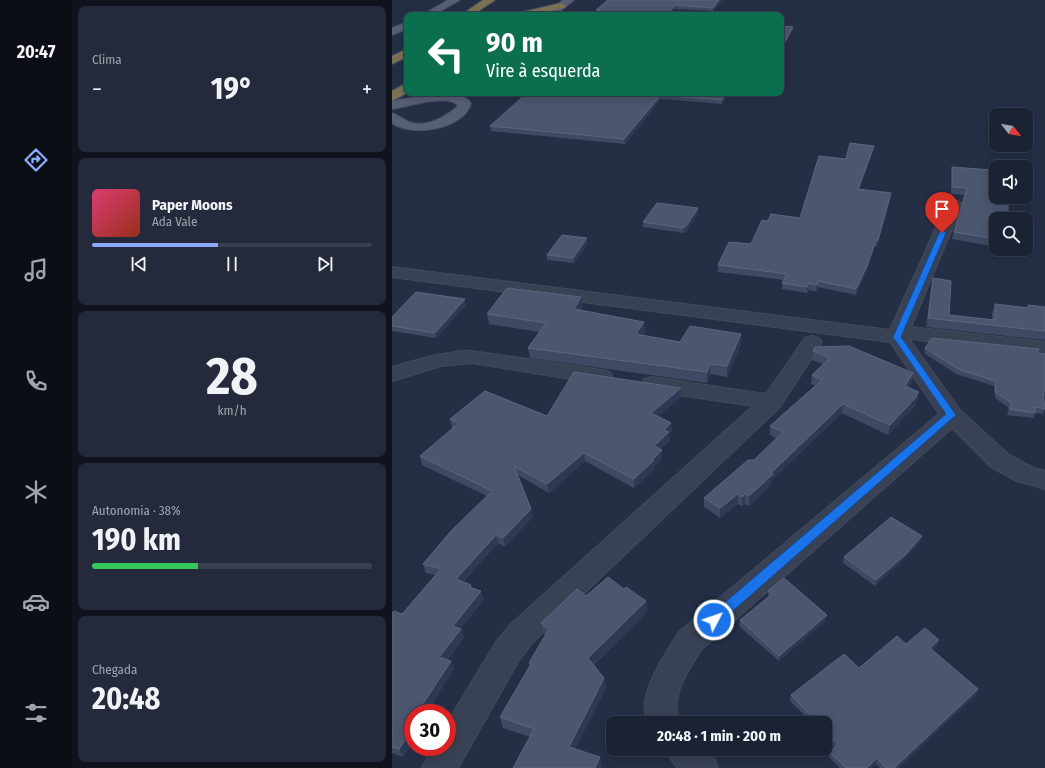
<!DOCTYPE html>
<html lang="pt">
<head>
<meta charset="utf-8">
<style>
  :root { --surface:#1b2234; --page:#242a3c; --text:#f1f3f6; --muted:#a0a4ac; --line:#393f4f; --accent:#8aa9ff }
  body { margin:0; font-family:"Fira Sans Condensed",sans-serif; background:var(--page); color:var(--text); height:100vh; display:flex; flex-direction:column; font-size:15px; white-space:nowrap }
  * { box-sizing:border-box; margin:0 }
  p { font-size:13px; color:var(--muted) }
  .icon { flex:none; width:22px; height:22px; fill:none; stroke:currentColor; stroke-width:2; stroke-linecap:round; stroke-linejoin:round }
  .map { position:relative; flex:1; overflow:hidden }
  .details { display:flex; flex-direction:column; gap:6px; padding:6px; background:#0f131d; width:320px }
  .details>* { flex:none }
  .banner { position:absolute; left:12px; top:12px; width:380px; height:84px; border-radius:8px; box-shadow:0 2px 10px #0003,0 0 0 1px var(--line); background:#0b6e4f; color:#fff; overflow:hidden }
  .needle { width:26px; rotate:121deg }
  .buttons { position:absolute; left:597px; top:108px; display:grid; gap:8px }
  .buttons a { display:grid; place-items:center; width:44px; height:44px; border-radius:8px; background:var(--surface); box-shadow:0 2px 10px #0003,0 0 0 1px var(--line); font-size:20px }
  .speed { position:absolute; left:12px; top:704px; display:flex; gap:8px; font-size:20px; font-weight:700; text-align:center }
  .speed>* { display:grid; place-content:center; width:52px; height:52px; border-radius:50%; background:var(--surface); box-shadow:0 2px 10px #0003,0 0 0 1px var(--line); line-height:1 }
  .speed .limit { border:6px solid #d22; background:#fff; color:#111 }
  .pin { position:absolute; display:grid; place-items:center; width:34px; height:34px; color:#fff; margin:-41px -17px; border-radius:50% 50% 50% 0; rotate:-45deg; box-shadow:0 0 4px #0007 }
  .pin .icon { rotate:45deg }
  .me { position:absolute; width:44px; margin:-22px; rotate:49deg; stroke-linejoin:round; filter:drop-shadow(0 0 3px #0008) }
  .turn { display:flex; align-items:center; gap:14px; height:84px; padding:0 16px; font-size:18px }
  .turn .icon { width:52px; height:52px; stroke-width:2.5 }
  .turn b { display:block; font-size:28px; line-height:34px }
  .big { font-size:30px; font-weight:700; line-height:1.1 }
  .details .widget { flex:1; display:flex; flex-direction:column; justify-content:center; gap:6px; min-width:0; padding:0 14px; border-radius:8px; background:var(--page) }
  .details .dial { align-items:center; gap:0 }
  .dial b { font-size:52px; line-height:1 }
  .song { display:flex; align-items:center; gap:12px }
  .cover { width:48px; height:48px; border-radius:6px; background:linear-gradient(135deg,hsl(340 70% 55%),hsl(10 70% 35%)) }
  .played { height:4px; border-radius:2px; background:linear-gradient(90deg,var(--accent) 45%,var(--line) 45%) }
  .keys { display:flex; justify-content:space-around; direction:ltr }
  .heat { display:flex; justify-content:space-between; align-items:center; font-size:22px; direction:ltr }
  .charge { height:6px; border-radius:3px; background:linear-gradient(90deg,#34c759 38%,var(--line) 0) }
  .trip { position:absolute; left:214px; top:716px; width:226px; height:40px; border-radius:8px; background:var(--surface); box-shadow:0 2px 10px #0003,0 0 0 1px var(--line); font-weight:700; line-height:40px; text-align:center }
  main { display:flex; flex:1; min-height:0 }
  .tab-bar { display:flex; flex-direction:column; width:72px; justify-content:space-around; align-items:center; background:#0b0e15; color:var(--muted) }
  .tab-bar .icon { width:28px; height:28px }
  .tab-bar .active { color:var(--accent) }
  .tab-bar b { font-size:18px; color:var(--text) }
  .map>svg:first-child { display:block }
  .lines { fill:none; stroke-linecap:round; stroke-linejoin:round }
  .minor-casing { stroke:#424a5e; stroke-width:2 }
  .major-casing { stroke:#424a5e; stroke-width:2 }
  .highway-casing { stroke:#434b5f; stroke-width:2 }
  .minor { fill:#394154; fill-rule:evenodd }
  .major { fill:#575f74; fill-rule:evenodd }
  .highway { fill:#7b7155; fill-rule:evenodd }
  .wall { fill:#3e4a64 }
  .shaded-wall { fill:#2e3953 }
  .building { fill:#4b566f; stroke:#5c667e }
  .route { fill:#1a73e8; stroke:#114b97 }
</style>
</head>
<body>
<main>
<nav class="tab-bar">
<b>20:47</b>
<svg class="icon active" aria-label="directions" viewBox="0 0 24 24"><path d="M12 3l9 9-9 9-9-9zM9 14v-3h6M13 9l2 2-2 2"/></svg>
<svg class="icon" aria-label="music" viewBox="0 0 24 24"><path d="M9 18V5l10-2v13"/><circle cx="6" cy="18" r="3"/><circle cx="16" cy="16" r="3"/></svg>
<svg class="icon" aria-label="phone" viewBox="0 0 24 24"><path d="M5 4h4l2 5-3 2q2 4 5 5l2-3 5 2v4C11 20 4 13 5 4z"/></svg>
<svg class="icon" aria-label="climate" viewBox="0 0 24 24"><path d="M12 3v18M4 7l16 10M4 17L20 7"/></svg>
<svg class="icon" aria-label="car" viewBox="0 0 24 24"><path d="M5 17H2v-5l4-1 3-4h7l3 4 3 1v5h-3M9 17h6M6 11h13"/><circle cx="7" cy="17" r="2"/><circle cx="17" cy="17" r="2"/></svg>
<svg class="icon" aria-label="filters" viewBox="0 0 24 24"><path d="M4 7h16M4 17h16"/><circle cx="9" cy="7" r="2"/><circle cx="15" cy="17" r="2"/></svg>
</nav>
<section class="details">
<div class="widget"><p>Clima</p>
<div class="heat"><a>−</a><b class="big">19°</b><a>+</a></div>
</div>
<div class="widget">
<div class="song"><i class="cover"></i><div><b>Paper Moons</b><p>Ada Vale</p></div></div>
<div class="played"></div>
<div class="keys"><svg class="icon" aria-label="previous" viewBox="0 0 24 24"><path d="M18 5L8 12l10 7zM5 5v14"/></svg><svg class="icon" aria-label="pause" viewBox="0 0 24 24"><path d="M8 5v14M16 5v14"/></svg><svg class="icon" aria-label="next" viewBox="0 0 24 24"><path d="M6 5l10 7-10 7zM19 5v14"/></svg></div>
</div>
<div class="widget dial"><b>28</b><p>km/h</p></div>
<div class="widget"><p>Autonomia · 38%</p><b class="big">190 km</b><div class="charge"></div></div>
<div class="widget"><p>Chegada</p><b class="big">20:48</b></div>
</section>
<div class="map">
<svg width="653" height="768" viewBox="0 0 653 768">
  <rect width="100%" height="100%" fill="#242e45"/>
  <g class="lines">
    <defs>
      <g id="minor">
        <path d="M562 200 568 202 570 205 519 327 653 342V354L517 339 568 410 617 455 642 468 653 471V489L625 481 599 467 560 428 309 650C298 668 282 690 285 711 286 715 288 719 290 723H256C255 719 253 715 253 711 250 687 275 651 287 632L547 414 498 342 0 277V267L498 330 554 205 556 202Z"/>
        <polygon points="420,336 427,338 430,342 388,407 141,642 126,662 66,768 30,768 40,747 55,747 55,723 104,642 119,624 361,406 260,391 252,389 249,384 252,379 260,377 374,394 413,338"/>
        <polygon points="69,351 80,351 210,370 218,372 221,377 218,382 210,384 80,363 49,366 0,381 0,367 39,356"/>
        <polygon points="275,749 315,749 321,756 326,768 286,768 280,761"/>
      </g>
      <g id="major">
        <polygon points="56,0 68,0 42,15 30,15"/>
        <polygon points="171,0 182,0 164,15 153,15"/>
        <polygon points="15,22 15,29 0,35 0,28"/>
        <path d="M47 93C58 93 73 94 79 103 73 129 20 138 0 123V113C6 115 11 119 17 122 34 128 53 117 66 106 57 93 15 107 0 109V101Z"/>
      </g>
      <g id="highway">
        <polygon points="91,0 103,0 81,15 69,15"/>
        <polygon points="169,3 174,6 172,8 142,15 124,15 126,13"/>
        <polygon points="15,49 15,57 0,64 0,56"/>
        <polygon points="15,83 15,93 0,101 0,91"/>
      </g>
    </defs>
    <use href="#minor" class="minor-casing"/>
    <use href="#major" class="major-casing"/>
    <use href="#highway" class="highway-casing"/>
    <use href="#minor" class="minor"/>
    <use href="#major" class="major"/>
    <use href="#highway" class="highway"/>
  </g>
  <g class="wall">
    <polygon points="330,0 321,11 284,9 277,15 201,15 204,13 204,10"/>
    <polygon points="135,93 336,93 330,104 269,99 233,144 99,131 98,126"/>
    <polygon points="482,146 481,151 467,190 499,193 498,199 485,246 483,246 474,272 464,295 426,287 424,291 416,290 415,293 390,289 390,283 392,280 326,272 326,265 359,244 376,221 408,218 454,159"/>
    <polygon points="560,167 604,219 604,247 560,239 562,232 573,195 559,194 559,174"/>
    <polygon points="306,208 306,213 295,230 292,233 251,227 251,222"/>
    <polygon points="196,243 182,263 155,260 155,255"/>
    <polygon points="541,278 557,315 600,320 600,313 603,304 635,308 636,305 653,307 653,339 652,340 534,327"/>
    <polygon points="74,305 44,338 0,331 0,317"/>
    <polygon points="190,307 189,310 252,322 253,332 251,335 288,342 349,344 335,377 318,374 315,383 138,358 136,348 147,332 97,324 95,314"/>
    <polygon points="533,348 647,349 646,353 653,354 653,397 651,396 653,409 651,414 643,413 642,418 615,415 617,408 603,398 602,386 564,374 532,353"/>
    <polygon points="421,351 521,373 520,382 516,387 527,392 525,401 524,402 524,405 496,435 450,413 380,480 380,483 357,506 353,504 350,506 346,504 328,518 312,507 312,498 362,460 385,439 378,435 378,426 423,386 419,384 420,375 431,364 420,360"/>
    <polygon points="289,388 289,397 266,416 279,423 280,431 277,433 278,441 268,449 270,459 263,466 263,469 242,488 193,461 157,493 126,475 139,509 141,517 113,547 106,543 71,582 79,585 80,588 92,600 69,628 72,637 55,660 59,661 62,669 34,713 21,713 21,742 11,757 0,753 0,613 10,614 44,575 34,573 31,564 95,496 30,465 28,456 61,428 60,428 58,419 155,416"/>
    <polygon points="528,542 511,560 483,586 451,563 452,557"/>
    <polygon points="232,589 254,601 255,612 202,665 212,678 214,689 138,737 111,728 108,717 138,666 137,663 154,635 152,634 149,623 194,596"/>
    <polygon points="376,591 434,620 387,661 347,626 348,620 376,597"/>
    <polygon points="514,644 545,645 540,650 586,689 584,695 506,768 488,768 484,764 479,768 448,768 437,757 438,752 443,747 433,737 433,723 420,723 398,701 399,695 467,668"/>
  </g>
  <g class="shaded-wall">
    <polygon points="327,0 330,0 321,11 321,8"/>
    <polygon points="284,5 284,9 277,15 273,15"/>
    <polygon points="401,27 401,30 389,52 389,49"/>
    <polygon points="334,93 336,93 330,104 330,100"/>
    <polygon points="269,95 269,99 233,144 232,139"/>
    <polygon points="482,146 481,151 465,195 466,189"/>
    <polygon points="499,193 498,199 485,246 486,240"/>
    <polygon points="306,208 306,213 295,230 292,233 291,228"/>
    <polygon points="195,238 196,243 182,263 181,258"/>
    <polygon points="484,240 483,246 474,272 464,295 464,289"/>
    <polygon points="426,281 426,287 424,291 425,285"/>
    <polygon points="417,283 416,290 415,293 415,287"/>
    <polygon points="189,297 190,307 183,319 182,309"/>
    <polygon points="73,299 74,305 44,338 43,333"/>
    <polygon points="252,322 253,332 245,344 244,334"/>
    <polygon points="349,334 349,344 335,377 335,366"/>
    <polygon points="318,364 318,374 315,383 315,372"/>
    <polygon points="521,373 520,382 511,395 513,386"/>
    <polygon points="289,388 289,397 260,422 259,413"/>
    <polygon points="527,392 525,401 524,402 524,405 496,435 498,425"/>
    <polygon points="451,404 450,413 380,480 380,483 357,506 357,496 379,473"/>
    <polygon points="279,423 280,431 277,433 278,441 262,454 262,446 272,430"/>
    <polygon points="270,450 270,459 263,466 263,469 242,488 242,479"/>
    <polygon points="192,453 193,461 157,493 155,484"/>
    <polygon points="346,494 346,504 328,518 328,508"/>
    <polygon points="353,494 353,504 350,506 350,497"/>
    <polygon points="139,509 141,517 113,547 111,538"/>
    <polygon points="104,535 106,543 66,587 64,579"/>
    <polygon points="530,536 528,542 511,560 483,586 484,580"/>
    <polygon points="89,591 92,600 64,634 61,626"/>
    <polygon points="254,601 255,612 198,668 196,658"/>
    <polygon points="435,615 434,620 387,661 387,656"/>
    <polygon points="69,629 72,637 50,665 47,657"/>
    <polygon points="547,640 545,645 536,653 538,648"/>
    <polygon points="59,661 62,669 34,713 25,713"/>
    <polygon points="212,678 214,689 179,757 177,747"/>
    <polygon points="586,689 584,695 506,768 502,768"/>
    <polygon points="21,728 21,742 11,757 7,749"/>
    <polygon points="208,757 210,768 203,768"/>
    <polygon points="485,758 484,764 479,768 475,768"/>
  </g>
  <g class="building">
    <polygon points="216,0 327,0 321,8 284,5 273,15 201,15 208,10 204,10"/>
    <polygon points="389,26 401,27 389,49"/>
    <polygon points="135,93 334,93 330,100 269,95 232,139 98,126"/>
    <polygon points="458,143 482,146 466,189 499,193 486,240 484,240 475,266 464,289 426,281 425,285 417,283 415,287 390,283 395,274 326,265 337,242 359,244 370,220 376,221 379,214 408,218 427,156 454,159"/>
    <polygon points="560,167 600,170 604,197 616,197 616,219 604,219 604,239 562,232 575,188 561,187"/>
    <polygon points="265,203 306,208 295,225 291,228 251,222"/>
    <polygon points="170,235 195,238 181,258 155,255"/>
    <polygon points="541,278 559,281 557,315 603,320 603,304 636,308 636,305 653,307 653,331 536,318"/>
    <polygon points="115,288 189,297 182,309 252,322 244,334 288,342 298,326 349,334 335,366 318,364 315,372 136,348 154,323 95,314"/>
    <polygon points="24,292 73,299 43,333 0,326 0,317"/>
    <polygon points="540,338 647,349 645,353 653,354 653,391 651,391 653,409 643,407 643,413 617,409 620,403 604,393 603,381 566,369 533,348"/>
    <polygon points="457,346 521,373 513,386 527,392 524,395 525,396 498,425 451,404 379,473 381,474 357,496 353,494 350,497 346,494 328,508 312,498 356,460 362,460 391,432 378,426 430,380 420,375 438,358 421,351 423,347"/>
    <polygon points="182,372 289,388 259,413 279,423 272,430 277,432 262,446 270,450 260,460 262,460 242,479 192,453 155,484 122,466 139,509 111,538 104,535 64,579 79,585 77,587 89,591 61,626 69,629 47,657 59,661 25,713 21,713 21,728 7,749 0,747 0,613 2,611 10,614 49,569 31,564 59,531 100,491 28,456 67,423 58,419 93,391 155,416"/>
    <polygon points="499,517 530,536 513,555 484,580 452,557"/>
    <polygon points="216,577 232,589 234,587 254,601 196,658 212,678 177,747 208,757 203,768 121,768 142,729 108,717 139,664 137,663 157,629 149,623 185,589 194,596"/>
    <polygon points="392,578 435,615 387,656 348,620 380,594 376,591"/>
    <polygon points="533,628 547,640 538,648 586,689 502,768 494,768 485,758 475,768 454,768 438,752 446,744 433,730 433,723 426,723 399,695 452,654 467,668 505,636 514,644"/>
  </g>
  <polygon class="route" points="548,231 552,231 554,233 509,337 564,415 326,624 322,625 317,624 315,620 317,616 554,414 501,337"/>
</svg>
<div class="buttons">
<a><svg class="needle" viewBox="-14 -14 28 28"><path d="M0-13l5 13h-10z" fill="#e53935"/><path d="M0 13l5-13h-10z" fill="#a0a4ac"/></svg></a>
<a><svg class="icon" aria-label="sound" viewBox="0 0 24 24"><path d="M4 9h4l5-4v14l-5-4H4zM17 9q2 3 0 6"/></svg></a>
<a><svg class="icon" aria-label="search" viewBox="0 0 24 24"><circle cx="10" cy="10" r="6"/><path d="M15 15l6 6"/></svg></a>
</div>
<div class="speed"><div class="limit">30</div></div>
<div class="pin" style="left:550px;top:233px;background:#d93025"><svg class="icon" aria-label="arrive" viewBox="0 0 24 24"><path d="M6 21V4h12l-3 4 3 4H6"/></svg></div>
<svg class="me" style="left:322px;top:620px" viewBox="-20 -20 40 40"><circle r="17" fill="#1a73e8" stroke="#fff" stroke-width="3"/><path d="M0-11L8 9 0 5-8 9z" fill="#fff"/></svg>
<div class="trip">20:48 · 1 min · 200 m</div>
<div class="banner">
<div class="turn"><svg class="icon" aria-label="left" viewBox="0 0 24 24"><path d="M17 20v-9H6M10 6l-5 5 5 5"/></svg><div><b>90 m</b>Vire à esquerda</div></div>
</div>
</div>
</main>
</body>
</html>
